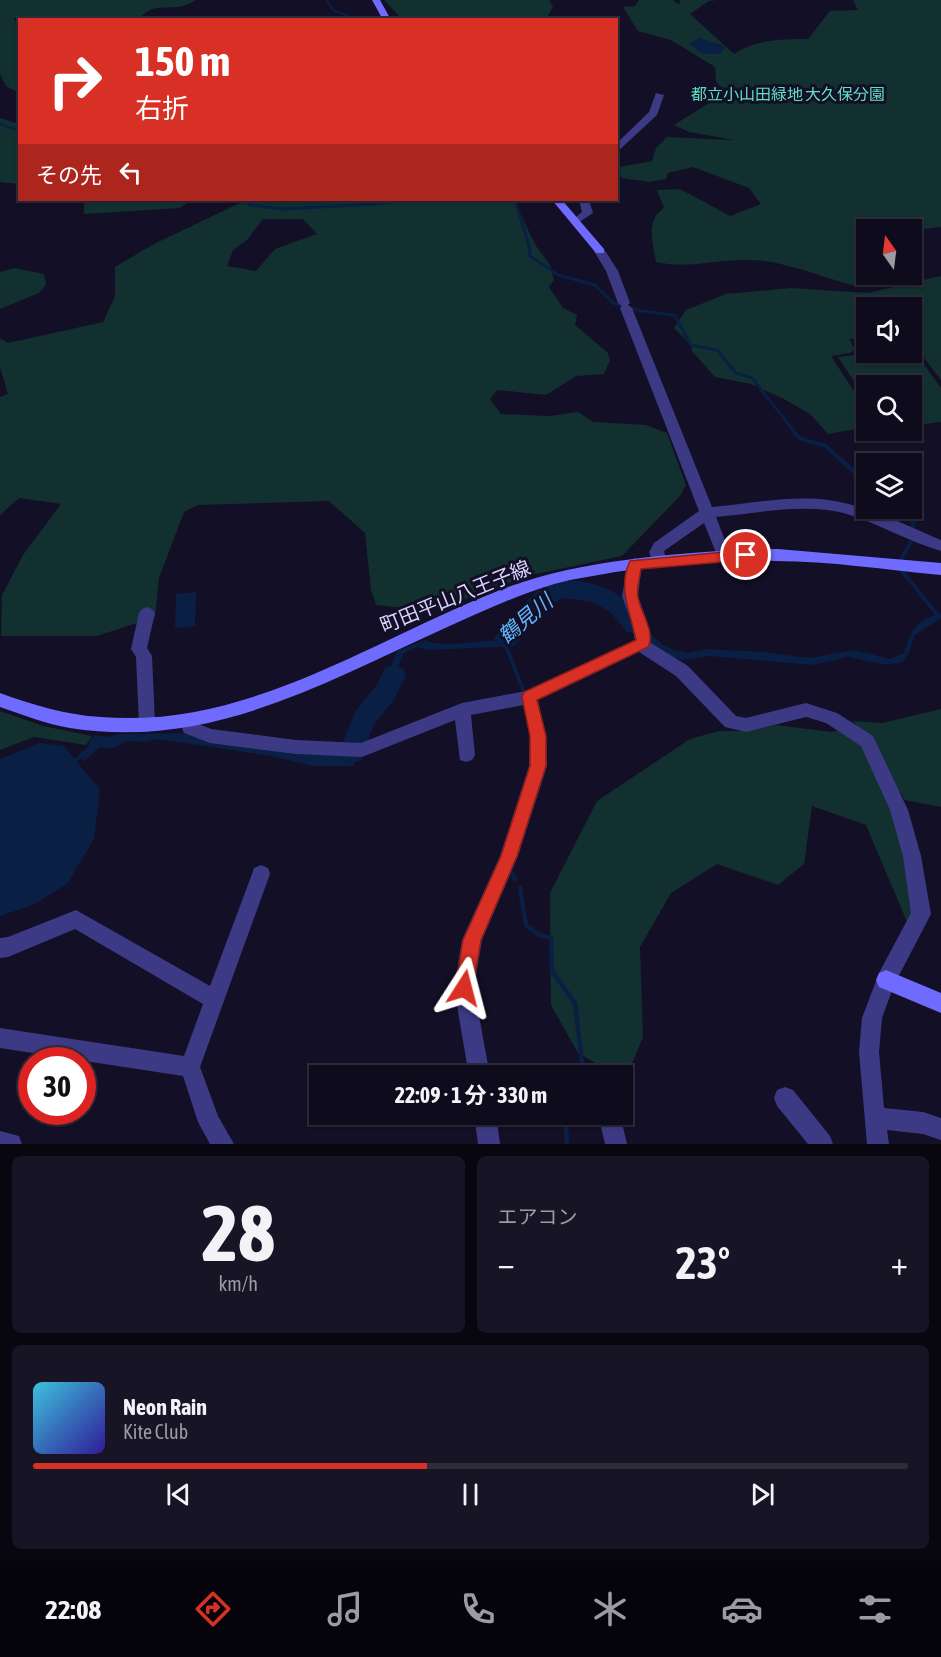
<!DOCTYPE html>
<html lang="ja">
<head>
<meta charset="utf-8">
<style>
  :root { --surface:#0e0b1c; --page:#171425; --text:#f1f3f6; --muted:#9b9ba3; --line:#2e2b3b; --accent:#d93025 }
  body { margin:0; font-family:"Asap Condensed","Noto Sans JP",sans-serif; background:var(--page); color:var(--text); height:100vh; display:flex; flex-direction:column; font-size:22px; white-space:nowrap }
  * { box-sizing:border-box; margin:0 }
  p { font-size:20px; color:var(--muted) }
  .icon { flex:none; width:33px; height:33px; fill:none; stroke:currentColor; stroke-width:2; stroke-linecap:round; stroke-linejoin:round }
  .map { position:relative; height:1144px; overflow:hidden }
  .details { display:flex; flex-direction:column; gap:12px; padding:12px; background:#08060f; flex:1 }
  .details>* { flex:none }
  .banner { position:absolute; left:18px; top:18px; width:600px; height:183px; border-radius:0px; box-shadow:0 2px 4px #0004,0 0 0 2px var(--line); background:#d93025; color:#fff; overflow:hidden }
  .needle { width:39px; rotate:346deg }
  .controls { position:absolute; left:856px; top:219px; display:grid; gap:12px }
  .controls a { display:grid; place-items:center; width:66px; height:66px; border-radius:0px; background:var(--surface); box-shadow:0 2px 4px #0004,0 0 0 2px var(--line); font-size:30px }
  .speed { position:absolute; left:18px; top:1047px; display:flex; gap:12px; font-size:30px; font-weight:700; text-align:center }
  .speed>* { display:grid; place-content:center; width:78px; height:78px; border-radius:50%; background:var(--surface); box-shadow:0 2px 4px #0004,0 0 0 2px var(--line); line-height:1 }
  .speed .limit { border:9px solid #d22; background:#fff; color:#111 }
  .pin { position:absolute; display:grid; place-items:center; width:51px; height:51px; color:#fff; margin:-26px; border:3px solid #fff; border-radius:50%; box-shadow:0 2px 6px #0007 }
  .me { position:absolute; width:66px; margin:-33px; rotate:9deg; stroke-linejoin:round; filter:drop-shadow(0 0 4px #0008) }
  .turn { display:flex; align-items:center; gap:21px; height:126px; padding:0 18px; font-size:27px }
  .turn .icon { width:78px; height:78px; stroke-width:2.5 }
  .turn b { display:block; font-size:42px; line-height:51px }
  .then { display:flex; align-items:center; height:57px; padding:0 18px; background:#0003; gap:12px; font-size:22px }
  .big { font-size:45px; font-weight:700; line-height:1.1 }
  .details .tile { flex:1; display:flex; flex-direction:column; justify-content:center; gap:9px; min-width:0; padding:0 21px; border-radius:9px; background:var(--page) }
  .details .dial { align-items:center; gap:0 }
  .dial b { font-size:78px; line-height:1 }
  .song { display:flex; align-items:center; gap:18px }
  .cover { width:72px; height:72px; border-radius:9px; background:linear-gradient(135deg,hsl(190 70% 55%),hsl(250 70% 35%)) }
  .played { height:6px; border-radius:3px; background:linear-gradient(90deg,var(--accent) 45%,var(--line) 45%) }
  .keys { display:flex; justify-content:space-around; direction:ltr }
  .heat { display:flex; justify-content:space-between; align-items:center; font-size:33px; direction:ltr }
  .details .tiles { flex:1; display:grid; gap:12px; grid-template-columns:1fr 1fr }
  .tile:last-child { grid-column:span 2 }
  .trip { position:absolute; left:309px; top:1065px; width:324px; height:60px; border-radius:0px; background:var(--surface); box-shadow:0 2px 4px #0004,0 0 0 2px var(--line); font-weight:700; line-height:60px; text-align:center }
  .tabs { display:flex; height:96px; justify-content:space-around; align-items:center; background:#06040b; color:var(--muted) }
  .tabs .icon { width:42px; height:42px }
  .tabs .on { color:var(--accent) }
  .tabs b { font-size:27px; color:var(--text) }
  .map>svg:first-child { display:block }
  .green { fill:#12302f; fill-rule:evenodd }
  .water { fill:#0a1f44 }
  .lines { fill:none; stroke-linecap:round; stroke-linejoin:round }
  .stream-far3 { stroke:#0a1f44; stroke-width:2 }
  .stream-far2 { stroke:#0a1f44; stroke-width:3 }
  .stream-far1 { stroke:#0a1f44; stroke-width:4 }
  .stream { stroke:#0a1f44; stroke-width:4.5 }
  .river { fill:#0a1f44; fill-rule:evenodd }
  .street { fill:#3d3a85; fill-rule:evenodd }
  .secondary { fill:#6f6bff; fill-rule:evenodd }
  .route { fill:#d93025; stroke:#8d1f18; stroke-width:1.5 }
  .labels { text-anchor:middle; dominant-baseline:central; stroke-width:6; stroke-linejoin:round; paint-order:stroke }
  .far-park-label { font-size:16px; fill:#5fe0c0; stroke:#130f26 }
  .street-label { font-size:20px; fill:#d9d4ff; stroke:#130f26 }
  .water-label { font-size:21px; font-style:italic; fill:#62b6ff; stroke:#130f26 }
</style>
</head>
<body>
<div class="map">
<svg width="941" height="1144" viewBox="0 0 941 1144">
  <rect width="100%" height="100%" fill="#130f26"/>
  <g class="green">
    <path d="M0 0H196C192 2 187 5 182 6 166 10 154 3 141 17L143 19 14 18 19 28V93L6 86 0 74Z"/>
    <polygon points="384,0 549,0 553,7 548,16 553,19 413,19 400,17"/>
    <path d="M639 0H673L679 5 680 0H717L709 1 690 14 734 54C756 39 783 39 808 39L830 11 858 10 853 0H941V227L912 230H867V274L872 275 871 280 856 286C818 277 783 259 744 260 714 260 686 269 656 262 653 242 645 221 664 208L657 190 680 189 730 216 761 204 749 188 693 167 668 173 666 179 650 182 621 178 619 167 652 161 656 148 667 137 734 140 689 132 674 125 725 93 716 81 715 67 671 40 638 31 623 7 635 6Z"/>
    <polygon points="0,118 19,124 19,184 0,182"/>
    <polygon points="84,200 193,200 179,208 84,214"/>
    <path d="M246 200H306L316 203 355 200 514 201 536 246 550 265 554 280 549 287 563 308 577 315 575 325 608 353 610 360 604 374 576 376 546 395 497 390 490 399 501 414 549 416 578 412 593 422 646 425 667 433 686 485 680 496 622 556 531 575 431 611 376 605 371 590 365 533 329 501 198 505 184 512 159 578 155 617 97 636H1L2 595 23 555 61 504 19 498 0 515V397L8 394 0 367V338L8 343 103 322 115 296V267L154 244ZM263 219H303L317 234 275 249 256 271 227 266 233 250 247 240Z"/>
    <polygon points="15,268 44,274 46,284 39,293 0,309 0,272"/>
    <polygon points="941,276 941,380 912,342 912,308 867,308 867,337 849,339 855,350 849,353 831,356 857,396 867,395 867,427 828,434 810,414 782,398 751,384 715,377 692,351 691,345 674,328 686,310 726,294 791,288 868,293"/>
    <polygon points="867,339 867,352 912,352 912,348 941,388 941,422 924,424 912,407 912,386 867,386 867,391 861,392 838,357 862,354 854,341"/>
    <polygon points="941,709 941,807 904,800 901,793 890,793 918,900 907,922 866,825 812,806 804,864 778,885 717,864 671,893 640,947 643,1037 625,1080 622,1076 617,1075 578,1053 551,1005 550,893 597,801 690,739 719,731 747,731 776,725 831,732 858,728 853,721 882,723"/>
    <polygon points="0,711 43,726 92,736 86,745 34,737 0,750"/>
  </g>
  <g class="water">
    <polygon points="700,38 725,46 725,48 720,54 704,54 688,44"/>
    <path d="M575 583 595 586 614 597 633 618 662 644 674 650 687 653 705 649 764 652 810 658 854 650 890 659 904 653C912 628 916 621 941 613V618L915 635 909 653 902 662 887 665 848 657 813 665 710 656 682 660 668 656 637 634 613 601 597 592 581 588 566 591 553 598 521 634 498 647 428 650 417 647 403 654 389 693 377 703 364 717 360 729V745L353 766H313L271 756 158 739 143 742 126 741 114 748H99L84 761 79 754 90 746 88 745 94 735 107 737 118 734 183 733 213 743 352 744 354 726 361 713 380 694 397 651 425 640 433 643 454 644 498 640 522 623 542 600 557 587Z"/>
    <polygon points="196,592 195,626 175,628 176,594"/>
    <polygon points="39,743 64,746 100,790 94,839 67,884 33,905 0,916 0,759"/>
  </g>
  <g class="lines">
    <g class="stream-far3">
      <polyline points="327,0 333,10 358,20"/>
      <polyline points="0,124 20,131"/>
    </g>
    <g class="stream-far2">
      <polyline points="247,200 249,205 283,209 376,204 397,200"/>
      <path d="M516 200C518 220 530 236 530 256L558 275 595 285 613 303 642 311 674 315 691 345 717 350 736 373 752 378 797 435"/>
    </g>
    <g class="stream-far1">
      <polyline points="795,434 801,439 826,446 867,484"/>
      <polyline points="899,508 914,522 912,530"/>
      <polyline points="900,561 912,540"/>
      <polyline points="902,571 939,617"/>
      <polyline points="504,641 524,692"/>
    </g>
    <g class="stream">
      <polyline points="76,760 85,753"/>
      <polyline points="509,869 515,879"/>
      <polyline points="520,888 526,925 539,935 551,938 552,971 575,1003 583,1071 578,1076"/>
      <polyline points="565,1114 567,1144"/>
    </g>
    <g class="river">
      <path d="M564 580C597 580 631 595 647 625L643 632 635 634 627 632 610 612 593 602 564 598 551 604 514 646 506 648 498 646 494 639 498 632C522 611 529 587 564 580Z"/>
      <polygon points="394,665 403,668 406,675 395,698 373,726 361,760 352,763 343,760 339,752 355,712 378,683 385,668"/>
    </g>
    <g class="street">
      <polygon points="656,93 664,95 657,115 616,153 616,144 649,112"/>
      <polygon points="579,200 589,200 593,213 575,225 570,222 582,212"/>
      <path d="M600 248 604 249 618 271 630 303 628 305 632 308 712 507C749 504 790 495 828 500 867 505 905 525 941 540V551C910 542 881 525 850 515 809 502 758 513 716 517L731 556 729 560H719L704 523 664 551 666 561 664 565H654L649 552 654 543 699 511 620 308 622 306 618 303 606 271 594 251Z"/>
      <polygon points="635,558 640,560 642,564 638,596 647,621 651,643 688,666 736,716 746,718 806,703 837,713 873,736 908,810 921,856 931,914 894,985 882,1018 879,1052 884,1108 923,1112 941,1118 941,1140 923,1134 887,1130 889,1144 867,1144 859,1052 862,1018 879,973 911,913 903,856 890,810 861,746 826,723 806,717 746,732 725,727 676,676 639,652 538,700 546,736 547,766 518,856 482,940 474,988 490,1076 469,1076 454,988 462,940 500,856 529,766 530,736 523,705 471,715 475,755 472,760 466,762 460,760 455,720 362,757 296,754 210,743 184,733 179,721 181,716 187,714 193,716 196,723 211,729 296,740 361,743 462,703 526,691 635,640 631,621 622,596 628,564 630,560"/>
      <polygon points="147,607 152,609 155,613 147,648 152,656 155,725 153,730 147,732 141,730 139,725 136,657 131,649 139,613 142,609"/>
      <polygon points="261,865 268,868 270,874 200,1067 218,1116 234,1144 210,1144 198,1122 183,1076 0,1048 0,1028 184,1056 203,1004 75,929 8,957 0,958 0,938 8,937 76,910 210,986 252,874 254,868"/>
      <polygon points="785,1087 793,1090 830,1136 833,1144 808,1144 777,1106 774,1098 777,1090"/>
      <polygon points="474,1114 496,1114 500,1144 478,1144"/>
      <polygon points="598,1114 620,1114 627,1144 605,1144"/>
      <polygon points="0,1131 19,1136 22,1144 0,1144"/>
    </g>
    <g class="secondary">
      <polygon points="372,0 380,0 391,20 383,20"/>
      <polygon points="552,200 562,200 604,249 604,253 596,253"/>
      <path d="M746 549H778L941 563V575C886 570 830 561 775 561 707 559 637 567 570 580 526 590 484 611 443 629 321 684 209 750 70 728 46 724 23 715 0 707V693C33 705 66 715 101 717 247 729 370 641 500 590 578 560 664 555 746 549Z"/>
      <polygon points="886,970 941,993 941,1013 879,987 876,980 879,973"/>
    </g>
  </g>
  <path class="route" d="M746 550 753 555 746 560 641 569C640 577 636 589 638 597 640 612 656 632 648 647L537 700 546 736V766L517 856 481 940 473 988 470 995 464 997 457 995 455 988 463 940 501 856 530 766V736L522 697 524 692 636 640C631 613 617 588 630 561Z"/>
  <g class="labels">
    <g class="far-park-label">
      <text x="788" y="94">都立小山田緑地 大久保分園</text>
    </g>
    <g class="street-label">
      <text transform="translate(455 596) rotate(-22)">町田平山八王子線</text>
    </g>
    <g class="water-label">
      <text transform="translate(525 618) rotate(-40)">鶴見川</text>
    </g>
  </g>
</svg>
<div class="controls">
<a><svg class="needle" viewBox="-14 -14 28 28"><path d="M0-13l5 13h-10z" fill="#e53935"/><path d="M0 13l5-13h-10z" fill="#9b9ba3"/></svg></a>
<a><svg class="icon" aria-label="sound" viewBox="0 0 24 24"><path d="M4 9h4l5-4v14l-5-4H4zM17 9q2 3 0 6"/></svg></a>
<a><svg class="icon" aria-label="search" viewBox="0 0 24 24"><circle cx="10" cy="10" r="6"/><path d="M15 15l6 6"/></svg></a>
<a><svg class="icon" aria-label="layers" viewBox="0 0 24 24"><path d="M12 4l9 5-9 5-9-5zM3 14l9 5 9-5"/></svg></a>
</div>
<div class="speed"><div class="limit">30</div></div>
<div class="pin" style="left:746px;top:555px;background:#d93025"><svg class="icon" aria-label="arrive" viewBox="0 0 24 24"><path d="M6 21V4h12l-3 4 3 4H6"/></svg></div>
<svg class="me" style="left:464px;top:988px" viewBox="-20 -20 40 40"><path d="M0-17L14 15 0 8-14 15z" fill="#d93025" stroke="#fff" stroke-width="4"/></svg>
<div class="trip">22:09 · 1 分 · 330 m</div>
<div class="banner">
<div class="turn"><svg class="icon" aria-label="right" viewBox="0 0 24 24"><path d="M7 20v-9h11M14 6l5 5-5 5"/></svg><div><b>150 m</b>右折</div></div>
<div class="then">その先<svg class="icon" aria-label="left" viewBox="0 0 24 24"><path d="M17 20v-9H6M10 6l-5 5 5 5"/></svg></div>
</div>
</div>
<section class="details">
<div class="tiles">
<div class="tile dial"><b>28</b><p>km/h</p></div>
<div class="tile"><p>エアコン</p>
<div class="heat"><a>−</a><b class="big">23°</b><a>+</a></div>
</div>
<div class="tile">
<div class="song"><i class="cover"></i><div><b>Neon Rain</b><p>Kite Club</p></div></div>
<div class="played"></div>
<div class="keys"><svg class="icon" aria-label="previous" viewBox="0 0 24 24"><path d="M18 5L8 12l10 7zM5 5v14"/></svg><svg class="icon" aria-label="pause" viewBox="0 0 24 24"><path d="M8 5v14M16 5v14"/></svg><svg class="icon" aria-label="next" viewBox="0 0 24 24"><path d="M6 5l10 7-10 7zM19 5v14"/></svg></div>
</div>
</div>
</section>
<nav class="tabs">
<b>22:08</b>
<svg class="icon on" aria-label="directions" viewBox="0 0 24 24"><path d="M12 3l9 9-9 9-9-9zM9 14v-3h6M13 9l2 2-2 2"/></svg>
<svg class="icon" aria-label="music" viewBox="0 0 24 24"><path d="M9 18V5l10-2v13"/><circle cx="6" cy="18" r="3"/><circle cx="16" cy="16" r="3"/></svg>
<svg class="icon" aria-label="phone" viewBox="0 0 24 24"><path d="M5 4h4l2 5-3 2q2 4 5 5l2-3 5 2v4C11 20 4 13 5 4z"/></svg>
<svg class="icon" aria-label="climate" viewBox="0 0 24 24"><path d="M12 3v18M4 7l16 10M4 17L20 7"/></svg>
<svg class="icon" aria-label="car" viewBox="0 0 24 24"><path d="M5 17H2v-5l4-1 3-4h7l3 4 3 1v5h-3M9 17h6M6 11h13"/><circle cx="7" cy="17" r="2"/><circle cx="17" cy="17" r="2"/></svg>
<svg class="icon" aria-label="filters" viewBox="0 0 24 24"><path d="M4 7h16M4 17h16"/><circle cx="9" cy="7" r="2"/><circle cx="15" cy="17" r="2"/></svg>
</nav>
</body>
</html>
